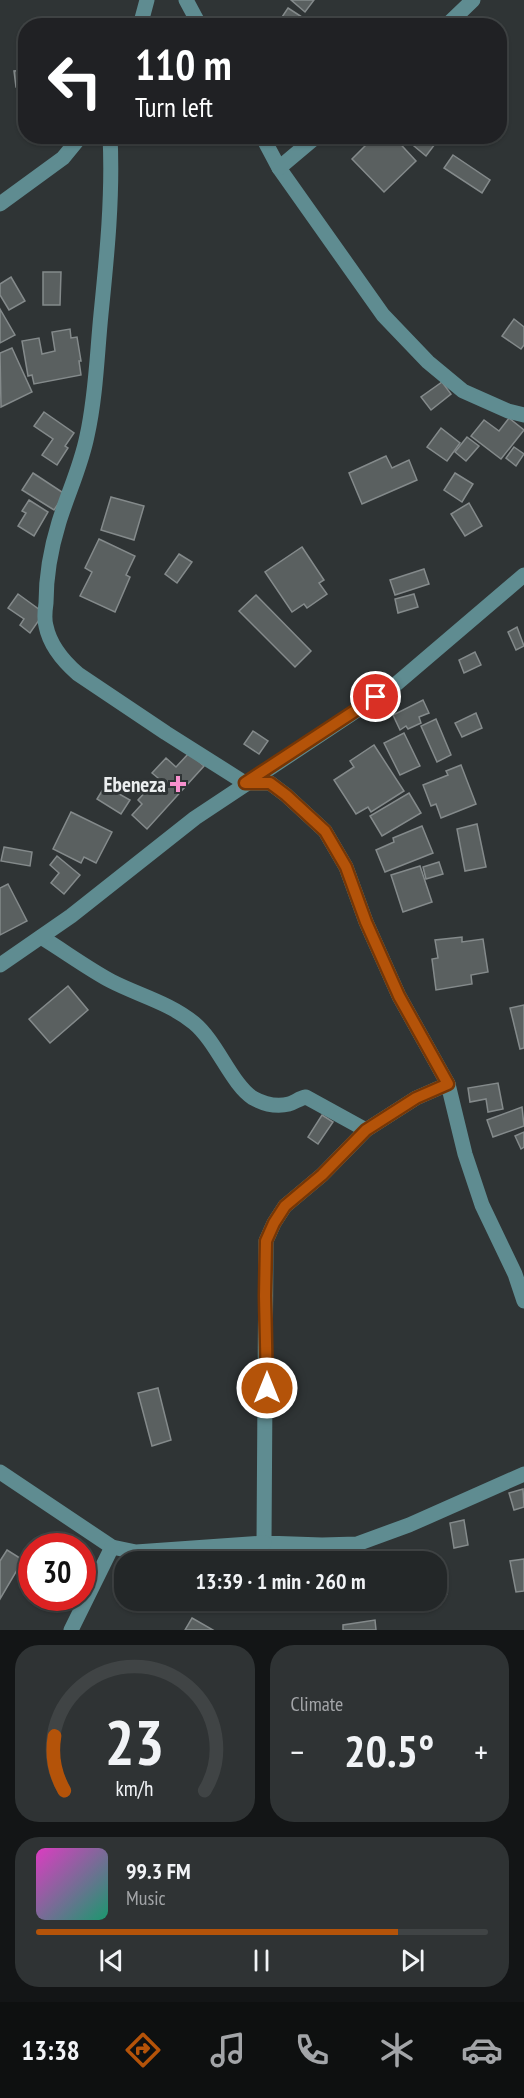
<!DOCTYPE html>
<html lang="en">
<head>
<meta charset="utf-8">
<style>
  :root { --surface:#232728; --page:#2f3334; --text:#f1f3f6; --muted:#a3a5a8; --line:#404445; --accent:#b45309 }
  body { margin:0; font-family:"PT Sans Narrow",sans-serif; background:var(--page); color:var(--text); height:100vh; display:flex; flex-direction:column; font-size:22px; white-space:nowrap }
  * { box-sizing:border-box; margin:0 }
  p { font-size:20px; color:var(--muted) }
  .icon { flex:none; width:33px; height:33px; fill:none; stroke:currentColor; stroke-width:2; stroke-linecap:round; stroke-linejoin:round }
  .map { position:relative; height:1630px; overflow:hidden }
  .sheet { display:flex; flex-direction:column; gap:15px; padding:15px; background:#131516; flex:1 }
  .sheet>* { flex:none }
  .hud { position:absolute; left:18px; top:18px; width:489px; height:126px; border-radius:24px; box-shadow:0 2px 4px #0004,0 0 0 2px var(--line); background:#202124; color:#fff; overflow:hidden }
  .speed { position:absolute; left:18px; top:1533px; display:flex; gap:12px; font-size:30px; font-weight:700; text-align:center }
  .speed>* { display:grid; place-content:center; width:78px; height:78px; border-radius:50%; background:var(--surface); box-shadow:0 2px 4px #0004,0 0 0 2px var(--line); line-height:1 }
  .speed .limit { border:9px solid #d22; background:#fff; color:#111 }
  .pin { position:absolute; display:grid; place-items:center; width:51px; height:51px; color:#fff; margin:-26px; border:3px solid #fff; border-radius:50%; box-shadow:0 2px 6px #0007 }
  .me { position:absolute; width:66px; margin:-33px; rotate:0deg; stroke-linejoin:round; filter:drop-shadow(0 0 4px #0008) }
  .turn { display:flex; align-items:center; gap:21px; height:126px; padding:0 18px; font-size:27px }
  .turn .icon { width:78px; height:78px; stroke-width:2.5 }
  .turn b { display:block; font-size:42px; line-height:51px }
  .big { font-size:45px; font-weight:700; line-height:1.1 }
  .sheet .widget { flex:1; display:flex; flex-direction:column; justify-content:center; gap:9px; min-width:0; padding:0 21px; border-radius:24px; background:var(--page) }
  .sheet .dial { align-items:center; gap:0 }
  .dial svg { height:156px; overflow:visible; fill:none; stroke:var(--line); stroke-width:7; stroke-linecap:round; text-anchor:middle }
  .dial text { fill:var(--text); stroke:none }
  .song { display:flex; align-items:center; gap:18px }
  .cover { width:72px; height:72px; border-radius:9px; background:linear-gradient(135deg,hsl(310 70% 55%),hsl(160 70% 35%)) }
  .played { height:6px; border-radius:3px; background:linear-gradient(90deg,var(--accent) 80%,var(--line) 80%) }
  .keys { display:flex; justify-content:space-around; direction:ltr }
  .heat { display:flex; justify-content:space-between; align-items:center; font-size:33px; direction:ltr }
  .sheet .tiles { flex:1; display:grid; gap:15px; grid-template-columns:1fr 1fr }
  .widget:last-child { grid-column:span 2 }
  .trip { position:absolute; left:114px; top:1551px; width:333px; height:60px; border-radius:24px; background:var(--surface); box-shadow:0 2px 4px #0004,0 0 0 2px var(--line); font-weight:700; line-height:60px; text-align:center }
  .dock { display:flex; height:96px; justify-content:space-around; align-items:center; background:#0e1010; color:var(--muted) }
  .dock .icon { width:42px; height:42px }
  .dock .active { color:var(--accent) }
  .dock b { font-size:27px; color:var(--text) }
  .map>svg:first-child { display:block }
  .building { fill:#5a6060; stroke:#848a8b; stroke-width:1.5 }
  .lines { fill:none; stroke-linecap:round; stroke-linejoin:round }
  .minor { stroke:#5f8c91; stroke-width:15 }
  .route-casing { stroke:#753606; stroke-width:15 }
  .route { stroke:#b45309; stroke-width:10 }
  .poi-dot { fill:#f790cd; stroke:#2f3435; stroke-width:2 }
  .labels { text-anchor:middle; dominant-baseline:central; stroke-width:6; stroke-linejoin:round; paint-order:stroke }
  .poi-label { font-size:21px; font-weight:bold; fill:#ebeeef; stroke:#2f3435; text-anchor:end }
</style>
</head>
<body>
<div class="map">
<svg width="524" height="1630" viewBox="0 0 524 1630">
  <rect width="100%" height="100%" fill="#2f3435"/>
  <g class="building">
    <polygon points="291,0 314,0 305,12"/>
    <polygon points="288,8 302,17 297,26 289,26 280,20"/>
    <polygon points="26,70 26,86 16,87 14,71"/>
    <polygon points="375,136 393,136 416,161 384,192 352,159"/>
    <polygon points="402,136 441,136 426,156"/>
    <polygon points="453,155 490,180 482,193 444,168"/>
    <polygon points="43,272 61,272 60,305 43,305"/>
    <polygon points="11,277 25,301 9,310 0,295 0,284"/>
    <polygon points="0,309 15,335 0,343"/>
    <polygon points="514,319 524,327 524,345 521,349 502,336"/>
    <polygon points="70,329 71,338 77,337 81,361 79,361 81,375 34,384 32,375 28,376 22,341 39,338 42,354 55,351 52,332"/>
    <polygon points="12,348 32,392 1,407 0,353"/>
    <polygon points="442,382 451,394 431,410 421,397"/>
    <polygon points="44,412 74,433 65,446 68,448 57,465 42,455 53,439 34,426"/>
    <polygon points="509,418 524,430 501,459 471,436 484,420 499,431"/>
    <polygon points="441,428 460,443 447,461 427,447"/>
    <polygon points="467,437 479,446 466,461 455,452"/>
    <polygon points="514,447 524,454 516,466 506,458"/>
    <polygon points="386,456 392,468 409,460 417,480 362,504 349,473"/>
    <polygon points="33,473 65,494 54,510 22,490"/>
    <polygon points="455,473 473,484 462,502 444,490"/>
    <polygon points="111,497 144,506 134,540 101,530"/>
    <polygon points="29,500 48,512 34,536 18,526 26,513 22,511"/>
    <polygon points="469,503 482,526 465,536 451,514"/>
    <polygon points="99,539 135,556 126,575 130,577 115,612 80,596 92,572 85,568"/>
    <polygon points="302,547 324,580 319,583 327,594 307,608 304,604 292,612 265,572"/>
    <polygon points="179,554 192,562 177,583 165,574"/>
    <polygon points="424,569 429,584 395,595 390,580"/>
    <polygon points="18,594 44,613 30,633 20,625 24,619 8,608"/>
    <polygon points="414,594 418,607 398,613 395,599"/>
    <polygon points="256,595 311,651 295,667 239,611"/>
    <polygon points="517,627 524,646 516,650 508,632"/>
    <polygon points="475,652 481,665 464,673 459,660"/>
    <polygon points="423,700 429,713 419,717 421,723 408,729 406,726 400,730 393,715"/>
    <polygon points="476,713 482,728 462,737 455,723"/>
    <polygon points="436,719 451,755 437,762 421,726"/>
    <polygon points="253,731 268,741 259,754 244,744"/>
    <polygon points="404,733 420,766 400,775 384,743"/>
    <polygon points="374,745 404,791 371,812 368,807 356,814 334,780 354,767 350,761"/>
    <polygon points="189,753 204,766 147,829 132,815 142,804 138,800 158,778 152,773 166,758 176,767"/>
    <polygon points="461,765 476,804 441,818 436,804 431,806 423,785 448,775 446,771"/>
    <polygon points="105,786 130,800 121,814 97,799"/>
    <polygon points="409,793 421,813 382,836 370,816"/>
    <polygon points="71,812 112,832 96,863 84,857 81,863 53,849"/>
    <polygon points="477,824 486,867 465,871 457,829"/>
    <polygon points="422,826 433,853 385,872 376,850 394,842 393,838"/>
    <polygon points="4,847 32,852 30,866 1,861"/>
    <polygon points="57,856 80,875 64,894 51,883 59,873 50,865"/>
    <polygon points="439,862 443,874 426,879 423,867"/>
    <polygon points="420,866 432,902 403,912 391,875"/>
    <polygon points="8,884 27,921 0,935 0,888"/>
    <polygon points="462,937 462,942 483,939 488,972 471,975 472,984 436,990 432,959 438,958 435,940"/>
    <polygon points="68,986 88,1010 50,1043 29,1019"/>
    <polygon points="524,1005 524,1048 520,1049 510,1008"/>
    <polygon points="498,1083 503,1109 488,1112 486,1099 470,1102 468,1088"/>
    <polygon points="522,1107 524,1126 493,1137 487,1120"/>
    <polygon points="322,1115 333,1122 318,1144 308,1137"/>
    <polygon points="524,1132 524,1147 521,1149 515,1136"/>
    <polygon points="158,1388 171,1440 152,1446 138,1393"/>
    <polygon points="523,1489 524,1507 514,1510 509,1493"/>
    <polygon points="464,1520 468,1545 454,1548 450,1523"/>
    <polygon points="7,1550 23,1560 0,1599 0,1561"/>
    <polygon points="524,1559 524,1591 516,1592 510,1561"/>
    <polygon points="443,1580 447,1594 436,1597 436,1582"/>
    <polygon points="192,1618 213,1630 185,1630"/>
    <polygon points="375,1620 376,1630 343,1630 343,1625"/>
  </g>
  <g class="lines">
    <g class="minor">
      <polyline points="186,0 200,26"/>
      <polyline points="140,26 147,0"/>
      <polyline points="446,26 473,0"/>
      <path d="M110 136C113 195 107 255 101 314 97 354 96 396 87 436 81 466 68 493 59 522 51 548 46 576 46 603 45 610 44 619 46 626 50 646 63 661 78 674L166 733 245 783H270L286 795 325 831 346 867 366 922 399 996 448 1084 465 1154 482 1205 515 1274 524 1301"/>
      <polyline points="262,136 279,168 383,315 428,362 463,391 508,411 524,415"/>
      <polyline points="279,168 317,136"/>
      <polyline points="0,204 63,158 81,136"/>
      <path d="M41 937C64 951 87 968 111 981 138 995 170 1003 194 1023 217 1042 232 1085 253 1098 264 1104 277 1107 289 1104 295 1102 300 1098 306 1097L366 1130"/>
      <polyline points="0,965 71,916 195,818 395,685 524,575"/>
      <polyline points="448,1084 416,1098 366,1130 322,1175 285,1206 274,1223 266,1241 264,1543 322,1545 357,1544 409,1525 524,1474"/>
      <polyline points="0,1472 112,1547 136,1552 264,1543"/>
      <polyline points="71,1630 112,1547"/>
    </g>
  </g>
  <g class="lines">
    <defs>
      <polyline id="route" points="267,1388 265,1296 266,1241 274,1223 285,1206 322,1175 366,1130 416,1098 448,1084 399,996 366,922 346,867 325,831 286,795 270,783 245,783 376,697"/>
    </defs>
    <use href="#route" class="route-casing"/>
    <use href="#route" class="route"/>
  </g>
  <path class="poi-dot" d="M175 775h6v6h6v6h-6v6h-6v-6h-6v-6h6z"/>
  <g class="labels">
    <g class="poi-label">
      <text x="166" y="784">Ebeneza</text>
    </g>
  </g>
</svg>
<div class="speed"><div class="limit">30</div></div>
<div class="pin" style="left:376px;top:697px;background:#d93025"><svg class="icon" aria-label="arrive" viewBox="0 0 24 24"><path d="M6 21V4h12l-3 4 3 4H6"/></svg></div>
<svg class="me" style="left:267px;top:1388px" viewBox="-20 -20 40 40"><circle r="17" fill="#b45309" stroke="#fff" stroke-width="3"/><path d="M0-11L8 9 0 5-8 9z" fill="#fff"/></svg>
<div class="trip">13:39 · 1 min · 260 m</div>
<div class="hud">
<div class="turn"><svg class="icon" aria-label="left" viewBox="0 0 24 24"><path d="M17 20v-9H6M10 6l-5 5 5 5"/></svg><div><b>110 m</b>Turn left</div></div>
</div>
</div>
<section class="sheet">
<div class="tiles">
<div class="widget dial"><svg viewBox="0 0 100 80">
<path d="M14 69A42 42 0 1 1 86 69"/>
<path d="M14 69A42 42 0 0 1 9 41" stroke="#b45309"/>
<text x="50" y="56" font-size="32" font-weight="700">23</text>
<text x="50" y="72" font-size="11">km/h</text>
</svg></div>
<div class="widget"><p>Climate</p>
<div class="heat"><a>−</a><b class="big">20.5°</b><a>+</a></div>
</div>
<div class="widget">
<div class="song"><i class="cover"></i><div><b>99.3 FM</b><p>Music</p></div></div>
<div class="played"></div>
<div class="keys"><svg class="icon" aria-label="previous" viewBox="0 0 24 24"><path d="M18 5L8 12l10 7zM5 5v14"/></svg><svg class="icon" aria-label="pause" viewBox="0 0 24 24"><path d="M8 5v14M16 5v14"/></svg><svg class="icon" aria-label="next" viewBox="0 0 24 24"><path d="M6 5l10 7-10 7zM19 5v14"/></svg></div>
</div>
</div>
</section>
<nav class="dock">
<b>13:38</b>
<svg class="icon active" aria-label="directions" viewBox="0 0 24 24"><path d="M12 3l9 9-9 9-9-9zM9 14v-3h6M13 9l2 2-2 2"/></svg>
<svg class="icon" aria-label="music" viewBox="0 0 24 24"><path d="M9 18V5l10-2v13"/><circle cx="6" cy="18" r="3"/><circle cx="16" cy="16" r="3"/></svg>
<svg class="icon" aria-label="phone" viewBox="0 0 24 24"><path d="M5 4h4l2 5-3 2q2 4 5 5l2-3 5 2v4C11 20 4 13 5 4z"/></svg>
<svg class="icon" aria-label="climate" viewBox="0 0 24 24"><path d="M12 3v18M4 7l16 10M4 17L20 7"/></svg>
<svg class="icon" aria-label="car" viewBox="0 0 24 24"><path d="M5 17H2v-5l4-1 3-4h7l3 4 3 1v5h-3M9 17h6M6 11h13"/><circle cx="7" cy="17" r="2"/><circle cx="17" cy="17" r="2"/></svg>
</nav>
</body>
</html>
